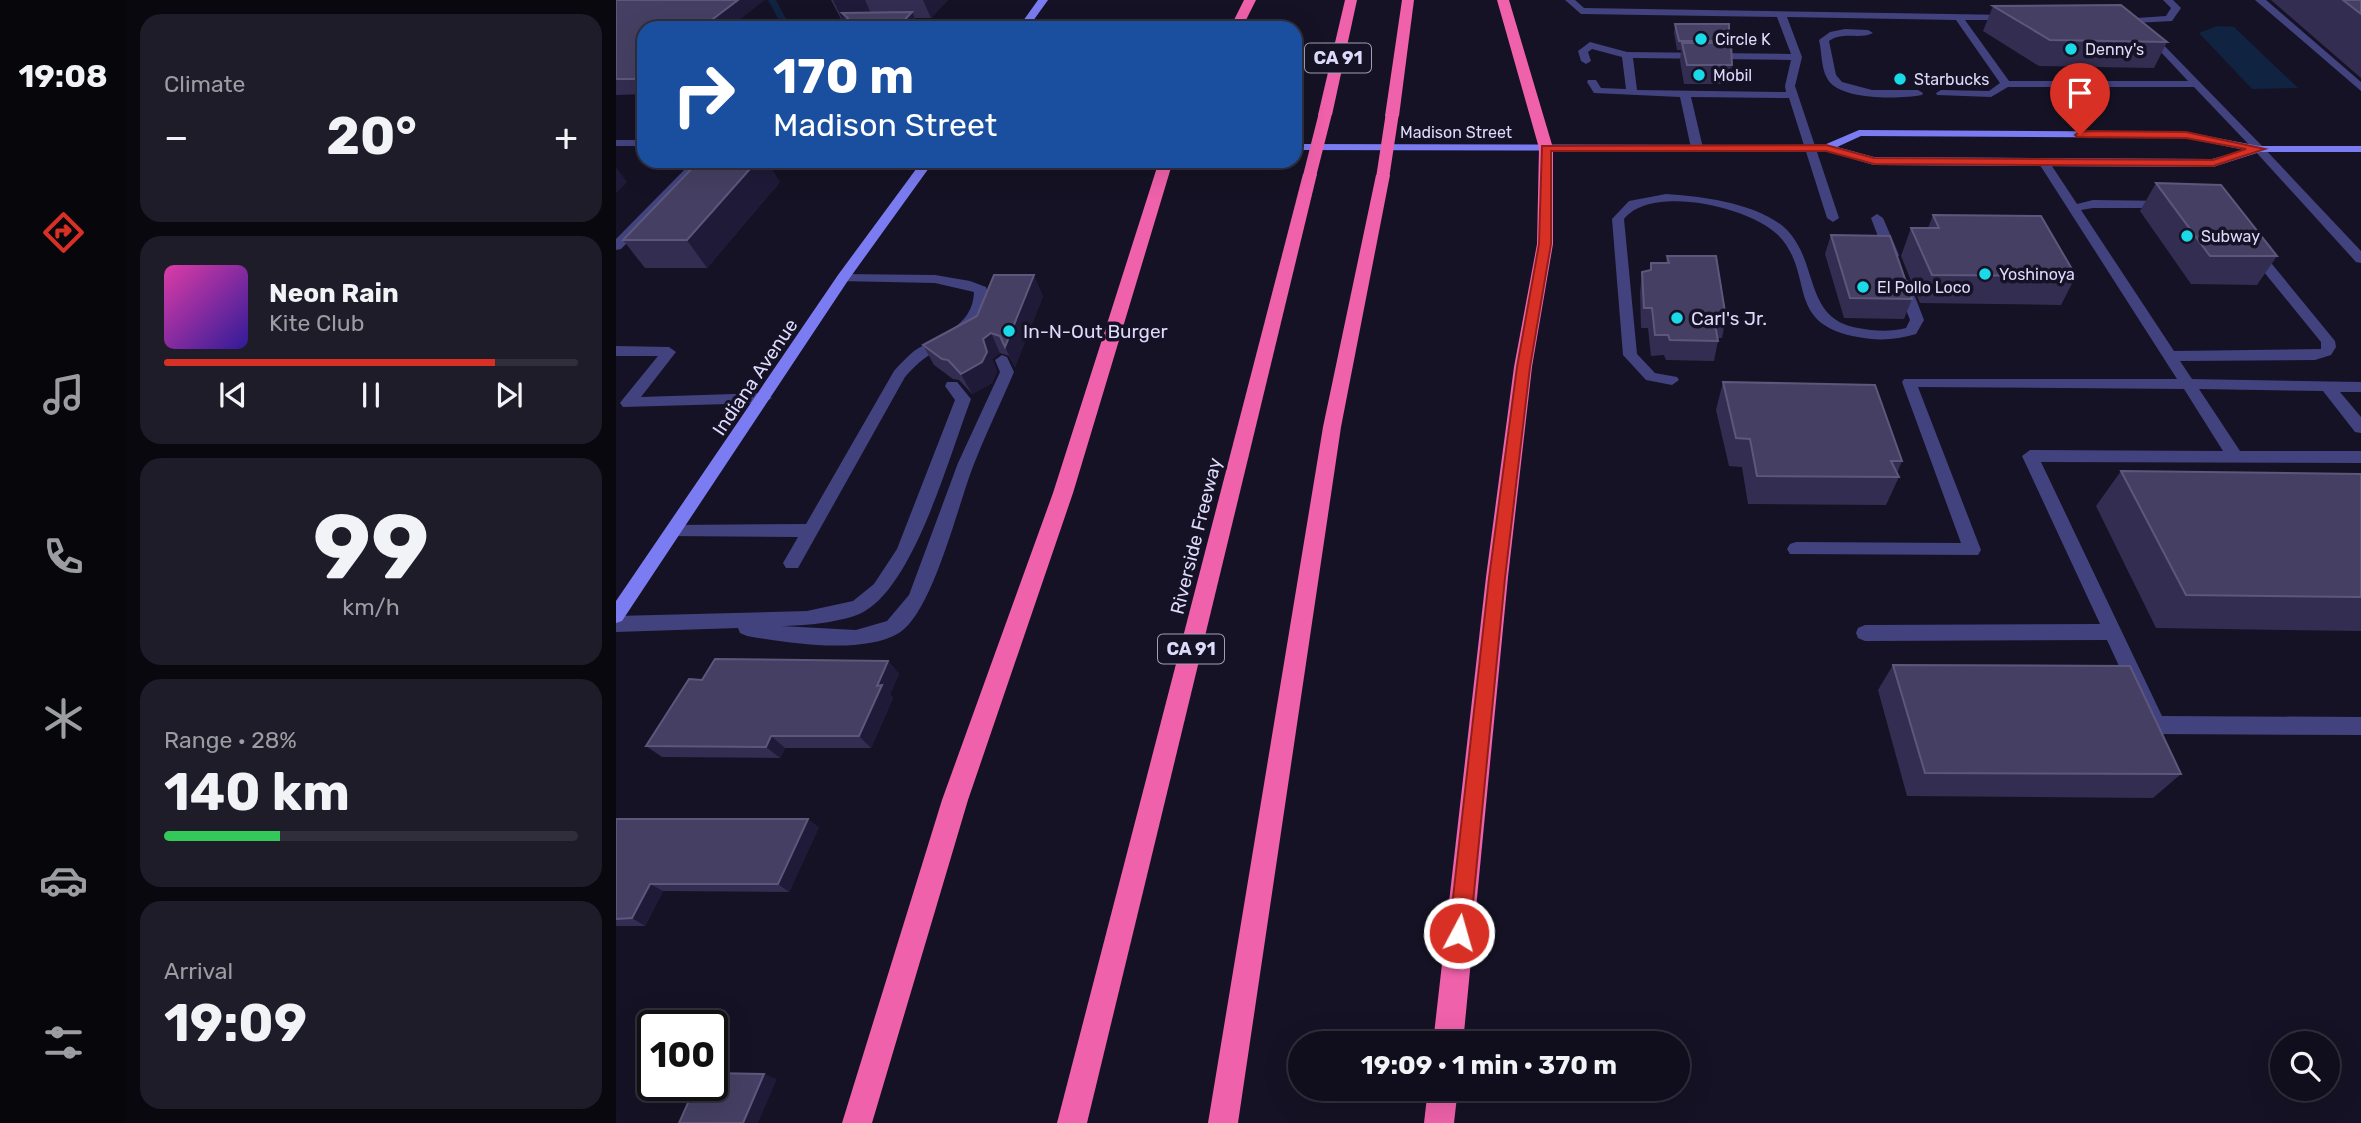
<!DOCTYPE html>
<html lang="en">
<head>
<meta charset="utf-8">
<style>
  :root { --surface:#100e1c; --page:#1e1c29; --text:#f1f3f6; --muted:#9c9ca3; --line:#302e3b; --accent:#d93025 }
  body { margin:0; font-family:Rubik,sans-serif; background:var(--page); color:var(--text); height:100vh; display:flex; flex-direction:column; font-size:26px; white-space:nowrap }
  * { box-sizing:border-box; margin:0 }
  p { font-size:23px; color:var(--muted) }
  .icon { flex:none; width:38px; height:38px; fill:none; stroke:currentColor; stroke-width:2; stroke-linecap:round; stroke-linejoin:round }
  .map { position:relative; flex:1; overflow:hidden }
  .drawer { display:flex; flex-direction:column; gap:14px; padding:14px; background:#09080f; width:490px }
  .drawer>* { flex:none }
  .hud { position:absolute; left:21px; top:21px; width:665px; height:147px; border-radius:21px; box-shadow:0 7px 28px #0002,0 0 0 2px var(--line); background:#1a4fa0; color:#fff; overflow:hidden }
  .fabs { position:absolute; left:1654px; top:1031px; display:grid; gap:14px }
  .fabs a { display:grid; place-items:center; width:70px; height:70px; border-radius:50%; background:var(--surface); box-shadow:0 7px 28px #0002,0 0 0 2px var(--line); font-size:35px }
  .speed { position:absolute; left:21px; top:1010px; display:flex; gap:14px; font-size:35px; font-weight:700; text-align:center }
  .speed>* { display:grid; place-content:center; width:91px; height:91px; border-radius:50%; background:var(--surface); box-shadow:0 7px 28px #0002,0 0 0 2px var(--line); line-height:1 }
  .speed .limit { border:4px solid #111; border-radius:10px; background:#fff; color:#111 }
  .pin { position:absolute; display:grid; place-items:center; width:60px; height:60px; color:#fff; margin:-72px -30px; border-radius:50% 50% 50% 0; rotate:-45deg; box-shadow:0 0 7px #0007 }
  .pin .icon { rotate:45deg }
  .me { position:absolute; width:77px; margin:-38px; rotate:6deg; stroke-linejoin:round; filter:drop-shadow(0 0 5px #0008) }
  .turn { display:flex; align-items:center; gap:24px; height:147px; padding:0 21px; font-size:32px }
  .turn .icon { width:91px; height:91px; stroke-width:2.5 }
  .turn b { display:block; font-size:49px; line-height:60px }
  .big { font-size:52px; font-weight:700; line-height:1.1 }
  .drawer .tile { flex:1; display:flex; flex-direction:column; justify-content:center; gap:10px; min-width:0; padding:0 24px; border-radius:21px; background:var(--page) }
  .drawer .dial { align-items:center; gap:0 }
  .dial b { font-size:91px; line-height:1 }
  .song { display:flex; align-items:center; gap:21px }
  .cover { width:84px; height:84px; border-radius:10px; background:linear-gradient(135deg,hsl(320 70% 55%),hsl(250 70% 35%)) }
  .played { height:7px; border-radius:4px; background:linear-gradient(90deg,var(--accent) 80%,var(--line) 80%) }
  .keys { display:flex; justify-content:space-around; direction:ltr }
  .heat { display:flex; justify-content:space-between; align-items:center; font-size:38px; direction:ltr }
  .charge { height:10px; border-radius:5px; background:linear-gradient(90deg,#34c759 28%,var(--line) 0) }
  .trip { position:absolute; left:672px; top:1031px; width:402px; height:70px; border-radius:35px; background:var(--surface); box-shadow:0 7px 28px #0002,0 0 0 2px var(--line); font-weight:700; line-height:70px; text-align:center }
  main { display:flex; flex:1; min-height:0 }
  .tab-bar { display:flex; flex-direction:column; width:126px; justify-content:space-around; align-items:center; background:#06060b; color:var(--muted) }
  .tab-bar .icon { width:49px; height:49px }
  .tab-bar .active { color:var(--accent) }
  .tab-bar b { font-size:32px; color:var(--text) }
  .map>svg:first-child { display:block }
  .water { fill:#102340 }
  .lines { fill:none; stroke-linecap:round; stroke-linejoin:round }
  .stream { fill:#102340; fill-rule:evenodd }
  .service { fill:#42427f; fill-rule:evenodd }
  .minor { fill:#42427f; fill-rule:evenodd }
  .tertiary { fill:#42427f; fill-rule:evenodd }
  .secondary { fill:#7b7cf1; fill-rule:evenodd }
  .motorway { fill:#ef61aa; fill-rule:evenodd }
  .motorway-bridge { stroke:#ef61aa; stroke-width:13 }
  .wall { fill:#332d51 }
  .shaded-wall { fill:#1f1a38 }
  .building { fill:#454063; stroke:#5d587b; stroke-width:2 }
  .route { fill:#d93025; stroke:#8d1f18; stroke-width:2 }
  .poi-dot { fill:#1adae8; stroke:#151225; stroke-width:2.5 }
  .labels { text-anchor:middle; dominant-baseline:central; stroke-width:7; stroke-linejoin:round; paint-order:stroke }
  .far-poi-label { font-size:16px; fill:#dddafb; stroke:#151225; text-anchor:start }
  .far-street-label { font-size:16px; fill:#dddafb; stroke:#151225 }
  .shield { fill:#151225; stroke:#a19ebb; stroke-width:2 }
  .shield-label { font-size:18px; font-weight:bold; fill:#dddafb }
  .poi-label { font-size:19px; fill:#dddafb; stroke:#151225; text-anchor:start }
  .street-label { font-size:19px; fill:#dddafb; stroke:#151225 }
</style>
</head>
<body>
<main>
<nav class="tab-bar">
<b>19:08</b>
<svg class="icon active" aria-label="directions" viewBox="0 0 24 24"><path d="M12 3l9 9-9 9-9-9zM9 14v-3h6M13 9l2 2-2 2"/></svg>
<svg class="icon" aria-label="music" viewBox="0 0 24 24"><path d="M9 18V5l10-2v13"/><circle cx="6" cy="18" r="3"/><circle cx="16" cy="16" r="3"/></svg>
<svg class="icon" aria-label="phone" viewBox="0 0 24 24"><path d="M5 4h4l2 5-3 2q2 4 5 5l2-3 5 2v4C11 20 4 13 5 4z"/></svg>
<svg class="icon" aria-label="climate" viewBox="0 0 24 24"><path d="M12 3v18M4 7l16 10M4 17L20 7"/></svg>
<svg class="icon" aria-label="car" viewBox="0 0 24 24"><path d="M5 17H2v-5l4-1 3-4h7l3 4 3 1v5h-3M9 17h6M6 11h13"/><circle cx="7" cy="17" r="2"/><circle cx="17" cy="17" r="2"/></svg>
<svg class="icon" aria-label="filters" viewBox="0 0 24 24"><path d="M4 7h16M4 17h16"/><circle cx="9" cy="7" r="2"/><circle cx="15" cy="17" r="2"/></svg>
</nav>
<section class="drawer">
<div class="tile"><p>Climate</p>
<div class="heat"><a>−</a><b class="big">20°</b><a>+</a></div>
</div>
<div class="tile">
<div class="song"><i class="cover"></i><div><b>Neon Rain</b><p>Kite Club</p></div></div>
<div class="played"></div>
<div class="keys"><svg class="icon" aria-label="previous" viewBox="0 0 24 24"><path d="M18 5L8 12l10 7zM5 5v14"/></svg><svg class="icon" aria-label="pause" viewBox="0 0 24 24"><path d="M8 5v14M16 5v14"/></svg><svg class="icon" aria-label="next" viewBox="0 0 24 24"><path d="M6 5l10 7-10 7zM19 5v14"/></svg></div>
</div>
<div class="tile dial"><b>99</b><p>km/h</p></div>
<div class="tile"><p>Range · 28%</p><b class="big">140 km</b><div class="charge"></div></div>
<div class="tile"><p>Arrival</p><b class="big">19:09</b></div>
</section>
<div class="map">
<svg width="1745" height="1123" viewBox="0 0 1745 1123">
  <rect width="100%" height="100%" fill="#151225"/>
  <polygon class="water" points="1601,26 1618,27 1682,88 1636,89 1583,33"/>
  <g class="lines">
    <polygon class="stream" points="152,0 160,0 175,28 167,28"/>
    <g class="service">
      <path d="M949 0H959L968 8 1394 15 1399 18 1397 20H1349L1393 81H1572L1528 34V30L1532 29 1649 149 1639 151 1578 87H1392L1375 97 1321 95 1320 93 1325 90 1373 91 1384 83 1340 20 1171 17 1186 57 1179 86 1223 218 1217 222 1211 218 1173 98 1075 97 1087 148 1081 151 1075 148 1064 97 978 93 971 82 972 80H980L985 88 1010 89 1006 57 976 49 972 52 975 61 970 64 965 61 962 51 974 42 1011 52 1175 54 1161 17 965 14ZM1017 58 1175 60 1169 86 1170 92 1021 90Z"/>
      <polygon points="1547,0 1557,0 1565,8 1556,21 1518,23 1516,21 1521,18 1550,16 1555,8"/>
      <polygon points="1639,0 1650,0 1745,82 1745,91"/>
      <polygon points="257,21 410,21 415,24 410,27 226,28"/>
      <path d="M1229 29 1252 30 1257 33C1244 40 1227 31 1213 41L1220 75 1226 82 1256 90H1302L1307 93 1306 95C1284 99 1222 101 1211 78 1205 68 1206 52 1203 40L1214 32Z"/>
      <polygon points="1424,160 1432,160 1461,204 1477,200 1556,201 1558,204 1552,208 1477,208 1465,210 1558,351 1705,349 1705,342 1630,250 1637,246 1642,247 1719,341 1720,347 1715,355 1699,360 1564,361 1576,379 1745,382 1745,392 1724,392 1745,417 1745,433 1739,432 1707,391 1583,389 1624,451 1745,451 1745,463 1425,462 1546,716 1745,717 1745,735 1540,734 1533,731 1491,640 1249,641 1242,638 1240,633 1242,628 1249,625 1484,624 1406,456 1414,450 1607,451 1568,389 1302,387 1365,550 1362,555 1174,554 1171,549 1174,544 1180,542 1345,543 1286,382 1288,379 1561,379 1422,162"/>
      <polygon points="77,161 90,161 5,249 0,250 0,239"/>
      <path d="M1050 194C1086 196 1145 204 1171 230 1203 263 1188 319 1242 328 1257 331 1275 332 1290 328L1294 320 1279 281 1286 277 1293 281 1308 320 1300 334C1281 340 1261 341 1242 337 1167 324 1200 274 1162 235 1134 207 1036 184 1008 219L1021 354 1039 373 1061 377 1063 380 1056 385 1030 380 1007 355 996 219 1013 201Z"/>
      <polygon points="1261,214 1267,218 1283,255 1281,258 1276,259 1269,255 1255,218"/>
      <path d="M227 274 319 275 354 281 370 287C384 323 332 342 309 358 302 363 295 370 289 377L182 568H170L167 563 182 537 52 536 49 531 52 526 58 525 190 524 278 371C284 364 291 357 298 351 323 335 357 327 358 292L319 283 222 281 220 278Z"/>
      <polygon points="0,346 53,347 60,352 25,397 148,393 156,398 148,403 7,407 4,403 7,399 42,356 0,356"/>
      <path d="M386 355 391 357 398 372C385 403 370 433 358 464 342 504 317 612 283 633 246 655 172 643 131 636L124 633 122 628 0 632V616L191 611 237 601 258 584 281 549 339 400 329 386 331 382H341L355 399C334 454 299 582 249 611 232 622 186 626 165 626L240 630 271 621 293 595 342 463 384 372 379 360Z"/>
    </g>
    <polygon class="minor" points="1639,147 1647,147 1745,251 1745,263 1740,262 1639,151"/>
    <rect class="tertiary" x="0" y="140" width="28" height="6"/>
    <g class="secondary">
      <polygon points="422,0 432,0 412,28 402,28"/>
      <path d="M1243 130 1570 132 1643 146H1745V152H1644L1597 167 1258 165 1210 151 679 150V144L1208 145ZM1245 136 1570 138 1629 150 1596 159 1258 157 1221 147Z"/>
      <polygon points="306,161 318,161 233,279 6,621 0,623 0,601 222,275"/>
    </g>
    <g class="motorway">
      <polygon points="628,0 640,0 626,28 614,28"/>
      <polygon points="729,0 741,0 716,115 709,119 702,115"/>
      <polygon points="786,0 798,0 783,116 776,120 769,116"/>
      <polygon points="881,0 893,0 937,148 937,244 916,367 892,577 847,1043 817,1043 870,577 898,367 921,244 923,148"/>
      <polygon points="543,161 557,161 457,493 352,800 256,1123 226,1123 326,800 437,493"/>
      <polygon points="694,170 701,174 471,1123 441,1123 687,174"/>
      <polygon points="767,171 774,175 725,427 622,1123 592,1123 707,427 760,175"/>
      <polygon points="812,1088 842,1088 838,1123 808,1123"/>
    </g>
    <g class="motorway-bridge">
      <polyline points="694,174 709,115"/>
      <polyline points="767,175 776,116"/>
    </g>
  </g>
  <g class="wall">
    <polygon points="0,0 28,28 28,94 0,95"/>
    <polygon points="215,0 332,0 315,18 299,18 303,28 227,23"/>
    <polygon points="1655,0 1745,0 1745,78"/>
    <polygon points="1377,6 1551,42 1538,68 1423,66 1367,31"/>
    <polygon points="1059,24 1113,41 1116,65 1112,84 1068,84 1064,61 1065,50 1061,50 1058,33"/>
    <polygon points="164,182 91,268 29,268 7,240"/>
    <polygon points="1540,183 1661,256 1641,285 1575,284 1524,211"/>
    <polygon points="1317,215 1460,276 1445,305 1304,303 1285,256 1295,228 1312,228"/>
    <polygon points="1215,235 1296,299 1288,319 1228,318 1209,254"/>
    <polygon points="1051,256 1110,318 1106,338 1102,338 1102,341 1098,361 1050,360 1048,355 1035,356 1032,328 1025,328 1024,292 1026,272 1034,271 1035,263 1050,263"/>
    <polygon points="427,296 399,367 393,356 384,353 376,359 381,372 376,383 356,394 343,380 337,379 318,365 307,345"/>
    <polygon points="1107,382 1286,461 1281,473 1283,477 1270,505 1132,504 1126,467 1113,466 1100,410"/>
    <polygon points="1505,471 1745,474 1745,631 1540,628 1480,506"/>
    <polygon points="272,661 283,674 274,694 277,698 255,748 169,748 164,758 46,757 30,746 86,680"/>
    <polygon points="1277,665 1565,774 1537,798 1291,796 1262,690"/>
    <polygon points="0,819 203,827 173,892 47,891 29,926 0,926"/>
  </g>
  <g class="shaded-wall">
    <polygon points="122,0 149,0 113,28 85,28"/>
    <polygon points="217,0 249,0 257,18 232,18 226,13 231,24 229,25"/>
    <polygon points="307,0 332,0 315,18"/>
    <polygon points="296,12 303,28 281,28"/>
    <polygon points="28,72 28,94 18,79"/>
    <polygon points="141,161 151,161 164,182 91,268 71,240"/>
    <polygon points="0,167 11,182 0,193"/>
    <polygon points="418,275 427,296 399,367 389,347"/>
    <polygon points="375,333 384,353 376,359 381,372 376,383 356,394 345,374 367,339"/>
    <polygon points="272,661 283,674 274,694 277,698 255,748 243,736 261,686"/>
    <polygon points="155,736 169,748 164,758 150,747"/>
    <polygon points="192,819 203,827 173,892 162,884"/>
    <polygon points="34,884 47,891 29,926 16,918"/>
    <polygon points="148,1074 161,1079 142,1123 127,1123"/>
  </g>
  <g class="building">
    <polygon points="0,0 122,0 85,28 28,28 28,72 18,79 0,79"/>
    <polygon points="1727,0 1745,0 1745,14"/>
    <polygon points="1505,5 1551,42 1434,40 1377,6"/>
    <polygon points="296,12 281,28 223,28 232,18 226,13"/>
    <polygon points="1059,24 1113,24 1113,41 1063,41"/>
    <polygon points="1066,43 1115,43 1116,65 1071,65"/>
    <polygon points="83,161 141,161 71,240 7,240"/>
    <polygon points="1540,183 1605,185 1661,256 1594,256"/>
    <polygon points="1317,215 1425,216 1460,276 1316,275 1295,228 1323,228"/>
    <polygon points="1215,235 1274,236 1296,299 1234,298"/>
    <polygon points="1051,256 1100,256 1110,318 1098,318 1102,341 1054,340 1052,335 1039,335 1036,308 1028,308 1026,272 1035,270 1035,263 1053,263"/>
    <polygon points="378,275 418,275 389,347 384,336 375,333 367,339 371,352 366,362 345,374 332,360 326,359 307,345 361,316"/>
    <polygon points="1107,382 1259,385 1286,461 1275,461 1283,477 1141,476 1134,439 1120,438"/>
    <polygon points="1505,471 1745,474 1745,597 1570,595"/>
    <polygon points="99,659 272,661 261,686 266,685 243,736 155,736 150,747 30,746 73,679 86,680"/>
    <polygon points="1277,665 1514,666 1565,774 1309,773"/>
    <polygon points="0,819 192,819 162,884 34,884 16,918 0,919"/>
    <polygon points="96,1073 148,1074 127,1123 63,1123 80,1085 96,1085"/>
  </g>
  <polygon class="route" points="1464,131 1570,132 1649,149 1597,166 1258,164 1210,151 935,151 935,244 914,367 889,578 854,933 851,941 843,944 836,941 833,933 873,578 901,367 923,244 926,146 1210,145 1258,158 1597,160 1630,149 1570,138 1461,137 1459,135"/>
  <g class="poi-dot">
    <circle cx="1085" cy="39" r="7"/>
    <circle cx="1455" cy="49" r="7"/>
    <circle cx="1083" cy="75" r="7"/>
    <circle cx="1284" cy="79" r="7"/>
    <circle cx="1571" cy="236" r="7"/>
    <circle cx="1369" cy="274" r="7"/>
    <circle cx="1247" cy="287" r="7"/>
    <circle cx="1061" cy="318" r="7"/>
    <circle cx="393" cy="331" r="7"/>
  </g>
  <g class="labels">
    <g class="far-poi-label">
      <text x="1099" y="39">Circle K</text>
      <text x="1469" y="49">Denny's</text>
      <text x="1097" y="75">Mobil</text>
      <text x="1298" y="79">Starbucks</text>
      <text x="1585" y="236">Subway</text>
      <text x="1383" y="274">Yoshinoya</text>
      <text x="1261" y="287">El Pollo Loco</text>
    </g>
    <g class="far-street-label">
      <text x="840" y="132">Madison Street</text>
    </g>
    <g class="shield">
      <rect x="689" y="43.5" width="66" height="29" rx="5"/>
      <rect x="542" y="634.5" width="66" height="29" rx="5"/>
    </g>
    <g class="shield-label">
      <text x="722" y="58">CA 91</text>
      <text x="575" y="649">CA 91</text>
    </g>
    <g class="poi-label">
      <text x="1075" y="318">Carl's Jr.</text>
      <text x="407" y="331">In-N-Out Burger</text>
    </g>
    <g class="street-label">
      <text transform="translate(139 377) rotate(-56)">Indiana Avenue</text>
      <text transform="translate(580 536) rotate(-76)">Riverside Freeway</text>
    </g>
  </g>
</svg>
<div class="fabs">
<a><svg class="icon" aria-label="search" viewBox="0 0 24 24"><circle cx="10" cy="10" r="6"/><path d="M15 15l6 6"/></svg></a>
</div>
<div class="speed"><div class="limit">100</div></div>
<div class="pin" style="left:1464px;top:135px;background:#d93025"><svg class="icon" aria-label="arrive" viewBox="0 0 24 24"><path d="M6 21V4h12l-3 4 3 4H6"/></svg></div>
<svg class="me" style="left:843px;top:933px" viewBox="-20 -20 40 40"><circle r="17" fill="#d93025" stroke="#fff" stroke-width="3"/><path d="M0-11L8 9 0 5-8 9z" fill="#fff"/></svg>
<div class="trip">19:09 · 1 min · 370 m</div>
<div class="hud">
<div class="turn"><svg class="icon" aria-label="right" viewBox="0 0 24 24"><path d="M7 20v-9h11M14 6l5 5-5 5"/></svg><div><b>170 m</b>Madison Street</div></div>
</div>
</div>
</main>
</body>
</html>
